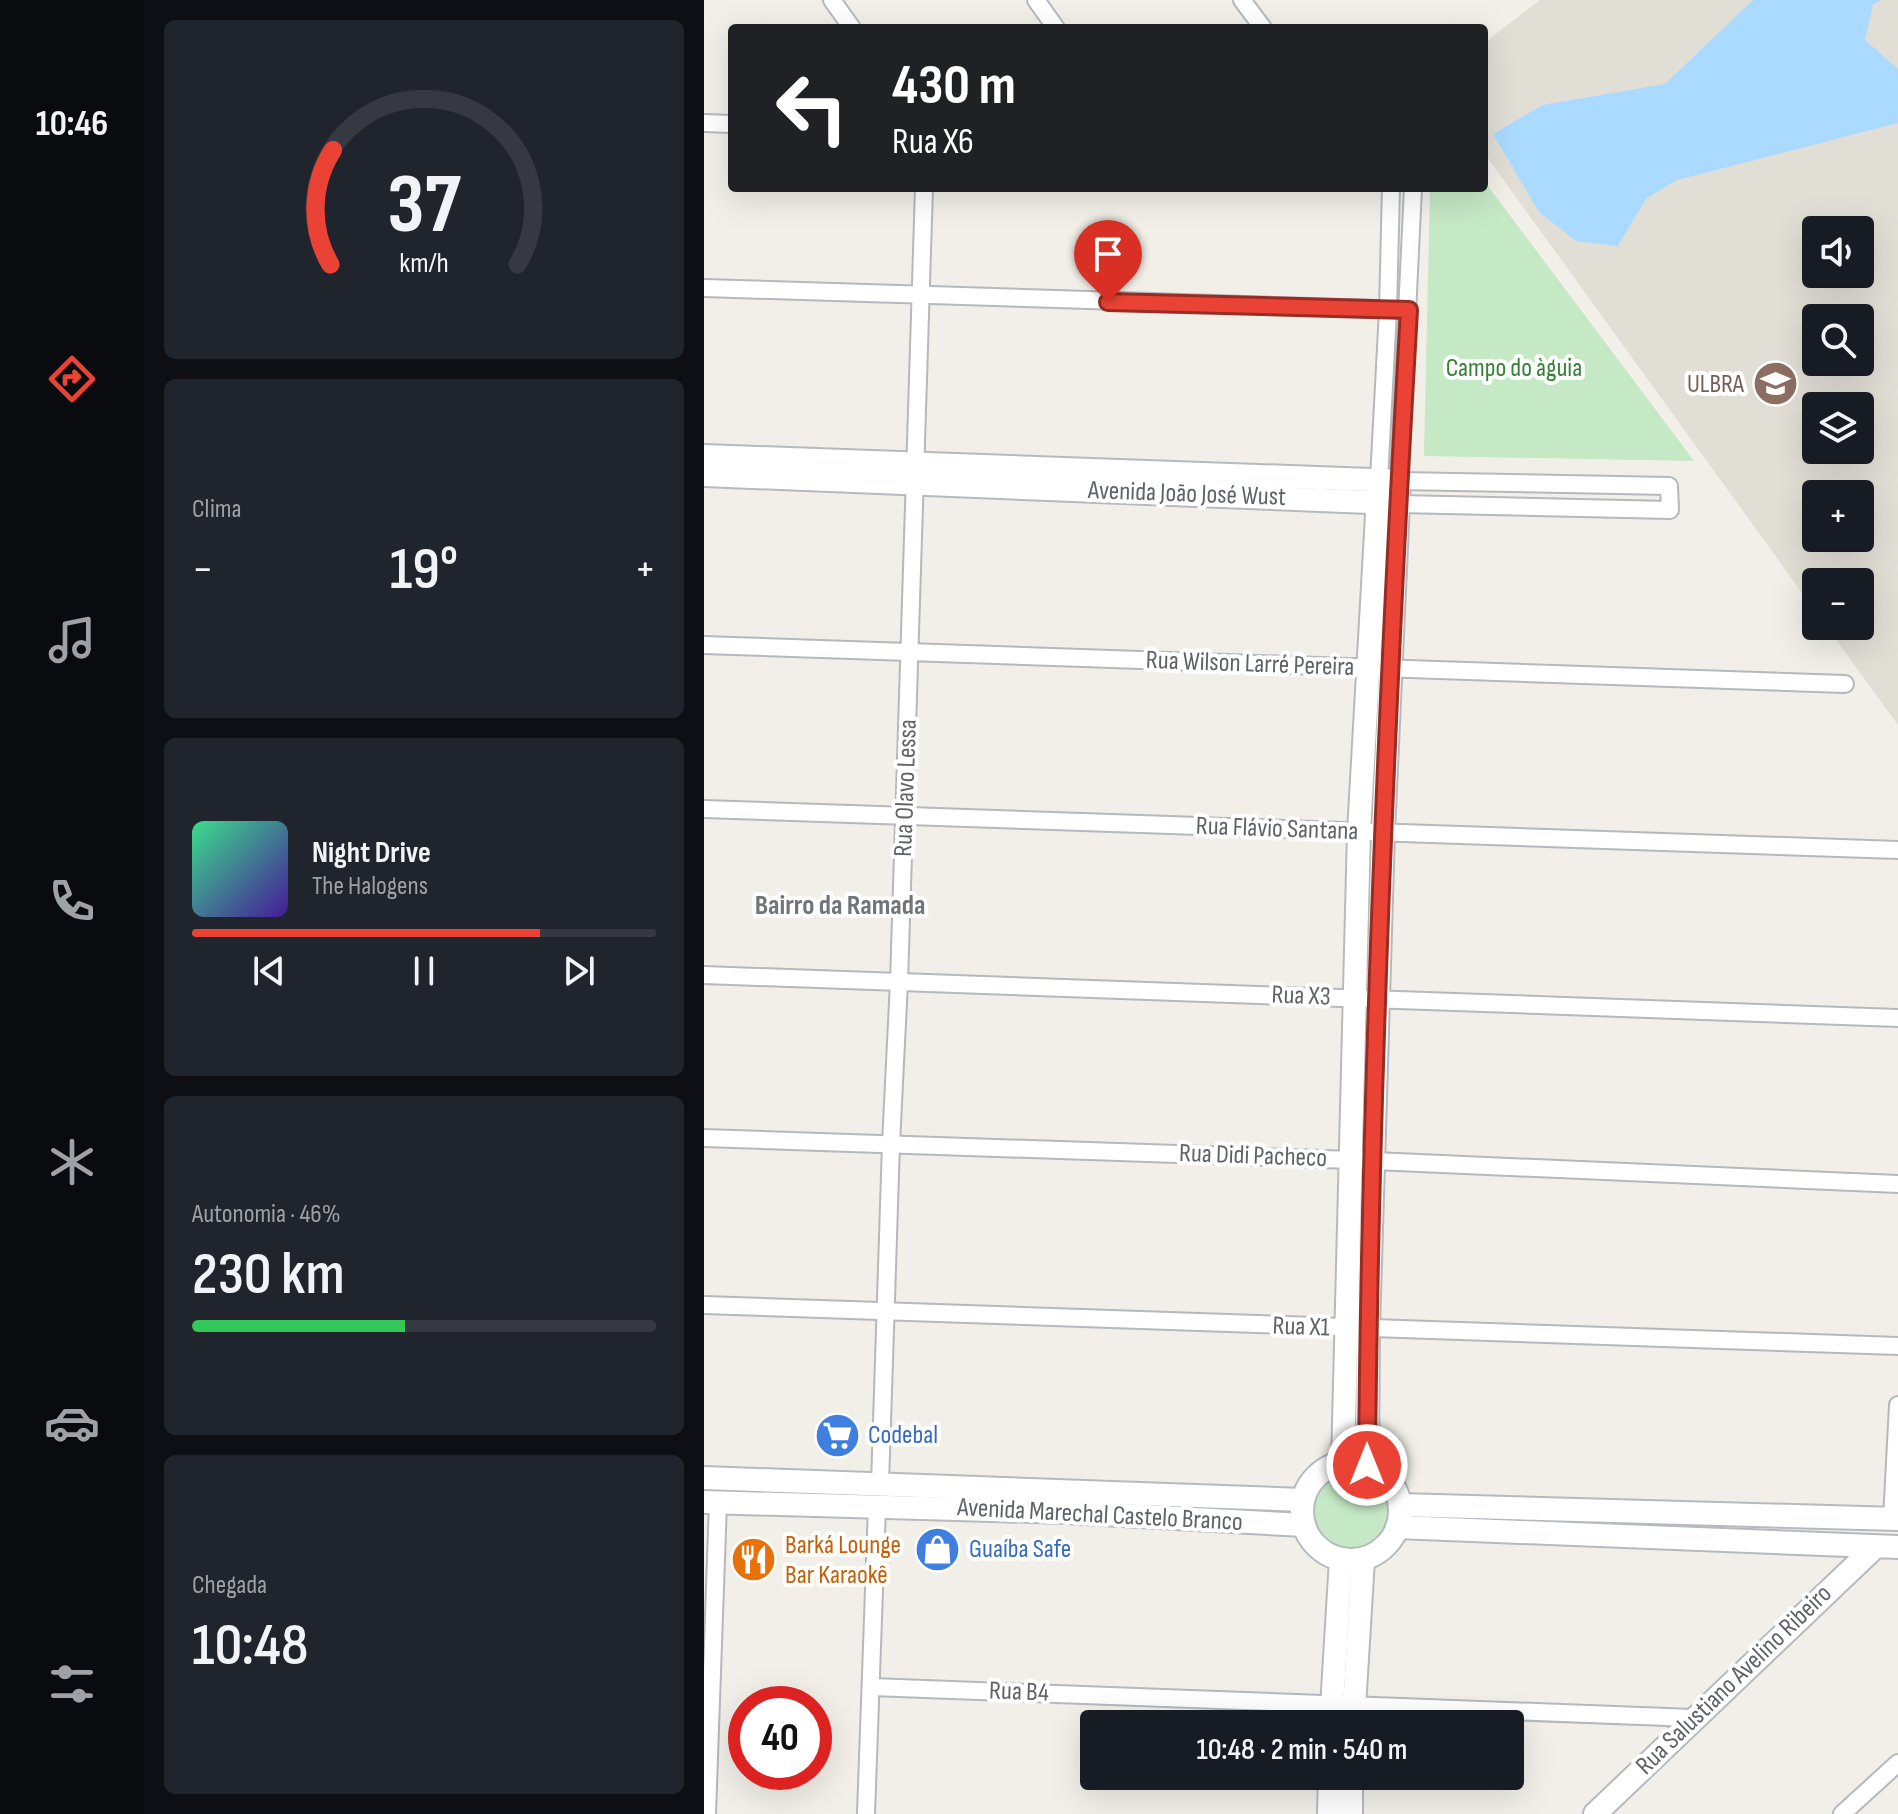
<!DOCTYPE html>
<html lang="pt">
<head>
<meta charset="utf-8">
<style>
  :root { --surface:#171b24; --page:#20242c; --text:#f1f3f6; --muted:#9ea1a6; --line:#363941; --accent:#ea4335 }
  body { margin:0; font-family:"Sofia Sans Condensed",sans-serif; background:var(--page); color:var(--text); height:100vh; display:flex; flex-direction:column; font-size:30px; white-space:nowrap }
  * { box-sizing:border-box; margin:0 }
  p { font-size:26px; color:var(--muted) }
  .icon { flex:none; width:44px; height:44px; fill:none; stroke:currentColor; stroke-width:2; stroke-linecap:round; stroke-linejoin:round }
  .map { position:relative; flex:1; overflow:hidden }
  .panel { display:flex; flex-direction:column; gap:20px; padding:20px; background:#0d0f14; width:560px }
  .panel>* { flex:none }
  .guide { position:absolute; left:24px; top:24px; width:760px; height:168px; border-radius:8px; box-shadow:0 8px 32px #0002; background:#202124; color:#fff; overflow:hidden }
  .tools { position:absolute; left:1098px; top:216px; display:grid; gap:16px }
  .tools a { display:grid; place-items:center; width:72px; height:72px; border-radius:8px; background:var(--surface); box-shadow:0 8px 32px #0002; font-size:40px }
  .speed { position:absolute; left:24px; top:1686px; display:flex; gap:16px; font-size:40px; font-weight:700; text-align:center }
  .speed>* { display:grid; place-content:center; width:104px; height:104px; border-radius:50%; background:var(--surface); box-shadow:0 8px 32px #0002; line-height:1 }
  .speed .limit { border:12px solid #d22; background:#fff; color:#111 }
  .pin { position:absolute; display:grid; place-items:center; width:68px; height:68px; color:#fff; margin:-82px -34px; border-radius:50% 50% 50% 0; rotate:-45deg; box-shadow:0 0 8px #0007 }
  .pin .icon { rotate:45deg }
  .me { position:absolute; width:88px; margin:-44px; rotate:0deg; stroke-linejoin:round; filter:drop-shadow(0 0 6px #0008) }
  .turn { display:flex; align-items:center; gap:28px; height:168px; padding:0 32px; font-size:36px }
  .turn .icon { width:104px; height:104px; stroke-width:2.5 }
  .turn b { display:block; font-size:56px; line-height:68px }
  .big { font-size:60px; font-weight:600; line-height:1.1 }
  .panel .widget { flex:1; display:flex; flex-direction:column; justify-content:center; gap:12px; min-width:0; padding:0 28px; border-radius:12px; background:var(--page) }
  .panel .dial { align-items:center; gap:0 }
  .dial svg { height:208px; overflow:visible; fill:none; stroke:var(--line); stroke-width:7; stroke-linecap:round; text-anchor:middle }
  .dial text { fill:var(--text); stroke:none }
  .song { display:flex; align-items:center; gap:24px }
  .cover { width:96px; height:96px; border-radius:12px; background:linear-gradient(135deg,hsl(150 70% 55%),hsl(260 70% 35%)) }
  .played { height:8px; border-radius:4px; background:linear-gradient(90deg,var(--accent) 75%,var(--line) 75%) }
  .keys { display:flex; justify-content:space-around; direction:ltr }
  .heat { display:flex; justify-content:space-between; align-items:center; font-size:44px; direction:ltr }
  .charge { height:12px; border-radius:6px; background:linear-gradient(90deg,#34c759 46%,var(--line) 0) }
  .trip { position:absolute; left:376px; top:1710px; width:444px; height:80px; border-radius:8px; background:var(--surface); box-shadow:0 8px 32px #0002; font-weight:600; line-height:80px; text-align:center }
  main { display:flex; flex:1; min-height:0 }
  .dock { display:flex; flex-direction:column; width:144px; justify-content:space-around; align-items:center; background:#090b0e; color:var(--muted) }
  .dock .icon { width:56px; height:56px }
  .dock .active { color:var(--accent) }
  .dock b { font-size:36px; color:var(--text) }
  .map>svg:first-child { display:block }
  .education { fill:#e1ded6; fill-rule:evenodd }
  .green { fill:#c5e8c5 }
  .water { fill:#aadaff }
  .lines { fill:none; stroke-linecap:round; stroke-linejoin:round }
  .street-casing { stroke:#b5b8bc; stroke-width:20 }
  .secondary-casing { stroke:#b6babf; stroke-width:26 }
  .street { stroke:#fff; stroke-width:16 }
  .secondary { stroke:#fff; stroke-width:22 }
  .route-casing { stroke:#982c22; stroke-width:20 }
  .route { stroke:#ea4335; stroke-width:14 }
  .labels { text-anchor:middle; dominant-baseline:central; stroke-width:8; stroke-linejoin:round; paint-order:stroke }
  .park-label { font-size:26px; fill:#348238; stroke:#fff }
  .education-label { font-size:26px; fill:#785e54; stroke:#fff; text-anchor:end }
  .street-label { font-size:26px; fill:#5f6368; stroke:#fff }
  .shop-label { font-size:26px; fill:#366cbe; stroke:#fff; text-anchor:start }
  .food-label { font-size:26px; fill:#c56008; stroke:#fff; text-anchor:start }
  .neighbourhood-label { font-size:28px; font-weight:bold; fill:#70757a; stroke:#fff }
</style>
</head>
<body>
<main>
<nav class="dock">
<b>10:46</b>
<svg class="icon active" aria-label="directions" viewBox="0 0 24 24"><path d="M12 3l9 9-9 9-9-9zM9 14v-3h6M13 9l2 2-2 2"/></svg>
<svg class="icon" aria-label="music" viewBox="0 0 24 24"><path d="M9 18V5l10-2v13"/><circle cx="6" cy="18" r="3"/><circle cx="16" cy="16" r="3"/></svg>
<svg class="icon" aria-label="phone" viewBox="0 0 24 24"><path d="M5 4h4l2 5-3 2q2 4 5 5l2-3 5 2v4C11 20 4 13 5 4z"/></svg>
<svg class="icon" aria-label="climate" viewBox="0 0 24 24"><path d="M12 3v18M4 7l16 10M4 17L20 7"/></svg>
<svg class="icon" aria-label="car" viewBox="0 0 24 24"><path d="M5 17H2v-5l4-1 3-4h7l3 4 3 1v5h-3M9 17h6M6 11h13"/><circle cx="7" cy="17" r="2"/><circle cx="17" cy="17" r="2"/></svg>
<svg class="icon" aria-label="filters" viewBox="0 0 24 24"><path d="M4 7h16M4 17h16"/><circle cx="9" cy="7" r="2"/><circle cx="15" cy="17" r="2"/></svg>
</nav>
<section class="panel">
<div class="widget dial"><svg viewBox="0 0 100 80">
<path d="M14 69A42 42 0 1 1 86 69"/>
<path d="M14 69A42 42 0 0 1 15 25" stroke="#ea4335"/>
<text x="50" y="56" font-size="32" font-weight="700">37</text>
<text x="50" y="72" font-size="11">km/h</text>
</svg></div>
<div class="widget"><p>Clima</p>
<div class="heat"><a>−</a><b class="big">19°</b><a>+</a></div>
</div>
<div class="widget">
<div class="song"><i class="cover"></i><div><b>Night Drive</b><p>The Halogens</p></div></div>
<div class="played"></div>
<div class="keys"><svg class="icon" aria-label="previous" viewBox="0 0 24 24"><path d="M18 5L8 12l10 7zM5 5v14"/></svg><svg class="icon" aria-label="pause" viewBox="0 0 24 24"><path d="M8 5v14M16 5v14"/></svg><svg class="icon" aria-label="next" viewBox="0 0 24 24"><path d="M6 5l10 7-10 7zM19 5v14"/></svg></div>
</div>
<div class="widget"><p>Autonomia · 46%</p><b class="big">230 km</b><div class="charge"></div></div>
<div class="widget"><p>Chegada</p><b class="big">10:48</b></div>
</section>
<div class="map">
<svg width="1194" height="1814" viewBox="0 0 1194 1814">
  <rect width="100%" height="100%" fill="#f1efe8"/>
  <path class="education" d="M836 0H1194V725L1122 626H1156V582H1112V612L780 153V43ZM1112 230H1156V274H1112ZM1112 318H1156V362H1112ZM1112 406H1156V450H1112ZM1112 494H1156V538H1112Z"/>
  <g class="green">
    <polygon points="780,181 990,461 720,456 726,188 780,188"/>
    <circle cx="647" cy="1514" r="39"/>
  </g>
  <polygon class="water" points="1049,0 1177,0 1169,5 1161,40 1194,69 1194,123 973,180 942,199 914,246 872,241 835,212 789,134 839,105 961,84"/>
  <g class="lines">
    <defs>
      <g id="street">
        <polyline points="128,0 148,28"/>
        <polyline points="332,0 352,28"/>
        <polyline points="538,0 559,28"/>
        <polyline points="0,123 28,124"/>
        <polyline points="0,288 705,310"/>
        <polyline points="675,480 684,310 687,188"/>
        <polyline points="695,504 966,510 965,486 695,481 709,188"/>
        <polyline points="0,645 1141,684"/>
        <polyline points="0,809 1194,850"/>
        <polyline points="0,975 1194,1018"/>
        <polyline points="0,1138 648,1160 1194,1184"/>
        <polyline points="0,1305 1194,1346"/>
        <polyline points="176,1484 187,1144 195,982 220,188"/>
        <polyline points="1188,1519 1194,1405"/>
        <polyline points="168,1687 989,1718"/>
        <polyline points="3,1814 14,1502"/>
        <polyline points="162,1814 173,1506"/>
        <polyline points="1138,1814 1194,1763"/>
      </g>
      <g id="secondary">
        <polyline points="0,456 695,481 679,833 664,1329 663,1465"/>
        <polyline points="0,475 690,503"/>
        <circle cx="647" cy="1511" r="49"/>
        <polyline points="639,1463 655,832 675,480"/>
        <polyline points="0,1478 599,1500"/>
        <polyline points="0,1502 362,1512 600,1525"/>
        <polyline points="696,1505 1194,1519"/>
        <polyline points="693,1527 1194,1547"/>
        <polyline points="627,1724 637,1559"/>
        <polyline points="649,1724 659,1559"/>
        <polyline points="625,1814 626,1776"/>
        <polyline points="647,1814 647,1776"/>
        <polyline points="891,1814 1171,1547"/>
      </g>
    </defs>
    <use href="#street" class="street-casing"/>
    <use href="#secondary" class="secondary-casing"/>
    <use href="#street" class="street"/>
    <use href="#secondary" class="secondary"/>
  </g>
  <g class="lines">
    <defs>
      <path id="route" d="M404 302 705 310C683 695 666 1080 663 1465"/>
    </defs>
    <use href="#route" class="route-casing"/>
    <use href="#route" class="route"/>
  </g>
  <defs>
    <symbol id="school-disc" viewBox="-11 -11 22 22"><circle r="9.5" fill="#8d6e63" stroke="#fff"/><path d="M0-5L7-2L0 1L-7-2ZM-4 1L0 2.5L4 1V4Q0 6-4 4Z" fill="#fff"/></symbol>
    <symbol id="supermarket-disc" viewBox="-11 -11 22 22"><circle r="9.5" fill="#3f7fe0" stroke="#fff"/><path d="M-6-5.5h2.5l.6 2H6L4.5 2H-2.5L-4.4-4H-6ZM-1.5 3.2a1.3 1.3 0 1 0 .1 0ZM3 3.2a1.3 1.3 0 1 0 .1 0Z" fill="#fff"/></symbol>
    <symbol id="shop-disc" viewBox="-11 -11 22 22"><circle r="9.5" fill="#3f7fe0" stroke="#fff"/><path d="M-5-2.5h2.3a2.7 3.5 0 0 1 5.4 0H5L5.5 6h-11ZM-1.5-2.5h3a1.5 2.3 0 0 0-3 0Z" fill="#fff"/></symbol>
    <symbol id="restaurant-disc" viewBox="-11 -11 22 22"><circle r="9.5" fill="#e8710a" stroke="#fff"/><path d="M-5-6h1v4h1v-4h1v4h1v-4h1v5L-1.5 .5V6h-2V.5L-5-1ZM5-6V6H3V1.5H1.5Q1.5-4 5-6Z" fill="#fff"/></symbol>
  </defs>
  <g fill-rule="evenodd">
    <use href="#school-disc" x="1046" y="358" width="51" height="51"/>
    <use href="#supermarket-disc" x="108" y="1410" width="51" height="51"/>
    <use href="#shop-disc" x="208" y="1524" width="51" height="51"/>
    <use href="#restaurant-disc" x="24" y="1534" width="51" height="51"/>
  </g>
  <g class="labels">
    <g class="park-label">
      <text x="810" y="368">Campo do àguia</text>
    </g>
    <g class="education-label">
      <text x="1040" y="384">ULBRA</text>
    </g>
    <g class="street-label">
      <text transform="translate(483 494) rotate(2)">Avenida João José Wust</text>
      <text transform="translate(546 664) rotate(2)">Rua Wilson Larré Pereira</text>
      <text transform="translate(202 788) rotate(-88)">Rua Olavo Lessa</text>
      <text transform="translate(573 829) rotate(2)">Rua Flávio Santana</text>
      <text transform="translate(597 996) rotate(2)">Rua X3</text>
      <text transform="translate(549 1156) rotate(2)">Rua Didi Pacheco</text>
      <text transform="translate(597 1327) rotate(2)">Rua X1</text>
      <text transform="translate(396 1515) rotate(3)">Avenida Marechal Castelo Branco</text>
      <text transform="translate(1030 1680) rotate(-44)">Rua Salustiano Avelino Ribeiro</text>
      <text transform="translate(315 1692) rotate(2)">Rua B4</text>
    </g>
    <g class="shop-label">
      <text x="164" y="1435">Codebal</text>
      <text x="265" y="1549">Guaíba Safe</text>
    </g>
    <g class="food-label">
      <text x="81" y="1545">Barká Lounge<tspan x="81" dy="30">Bar Karaokê</tspan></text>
    </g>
    <g class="neighbourhood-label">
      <text x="136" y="905">Bairro da Ramada</text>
    </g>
  </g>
</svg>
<div class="tools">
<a><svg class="icon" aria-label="sound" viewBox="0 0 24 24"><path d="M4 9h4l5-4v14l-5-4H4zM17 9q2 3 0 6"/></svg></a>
<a><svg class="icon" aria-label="search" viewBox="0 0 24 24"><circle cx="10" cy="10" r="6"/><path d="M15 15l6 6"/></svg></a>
<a><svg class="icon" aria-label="layers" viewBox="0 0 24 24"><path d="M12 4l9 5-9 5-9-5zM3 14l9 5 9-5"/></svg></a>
<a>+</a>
<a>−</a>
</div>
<div class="speed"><div class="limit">40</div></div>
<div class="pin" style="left:404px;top:302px;background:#d93025"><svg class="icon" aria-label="arrive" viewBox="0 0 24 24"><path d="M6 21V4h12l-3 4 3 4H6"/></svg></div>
<svg class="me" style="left:663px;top:1465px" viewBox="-20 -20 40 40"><circle r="17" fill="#ea4335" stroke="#fff" stroke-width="3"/><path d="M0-11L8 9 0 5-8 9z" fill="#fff"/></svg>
<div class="trip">10:48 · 2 min · 540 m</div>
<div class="guide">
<div class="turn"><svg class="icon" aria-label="left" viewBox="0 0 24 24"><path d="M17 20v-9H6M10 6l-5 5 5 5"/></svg><div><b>430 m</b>Rua X6</div></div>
</div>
</div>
</main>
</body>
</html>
